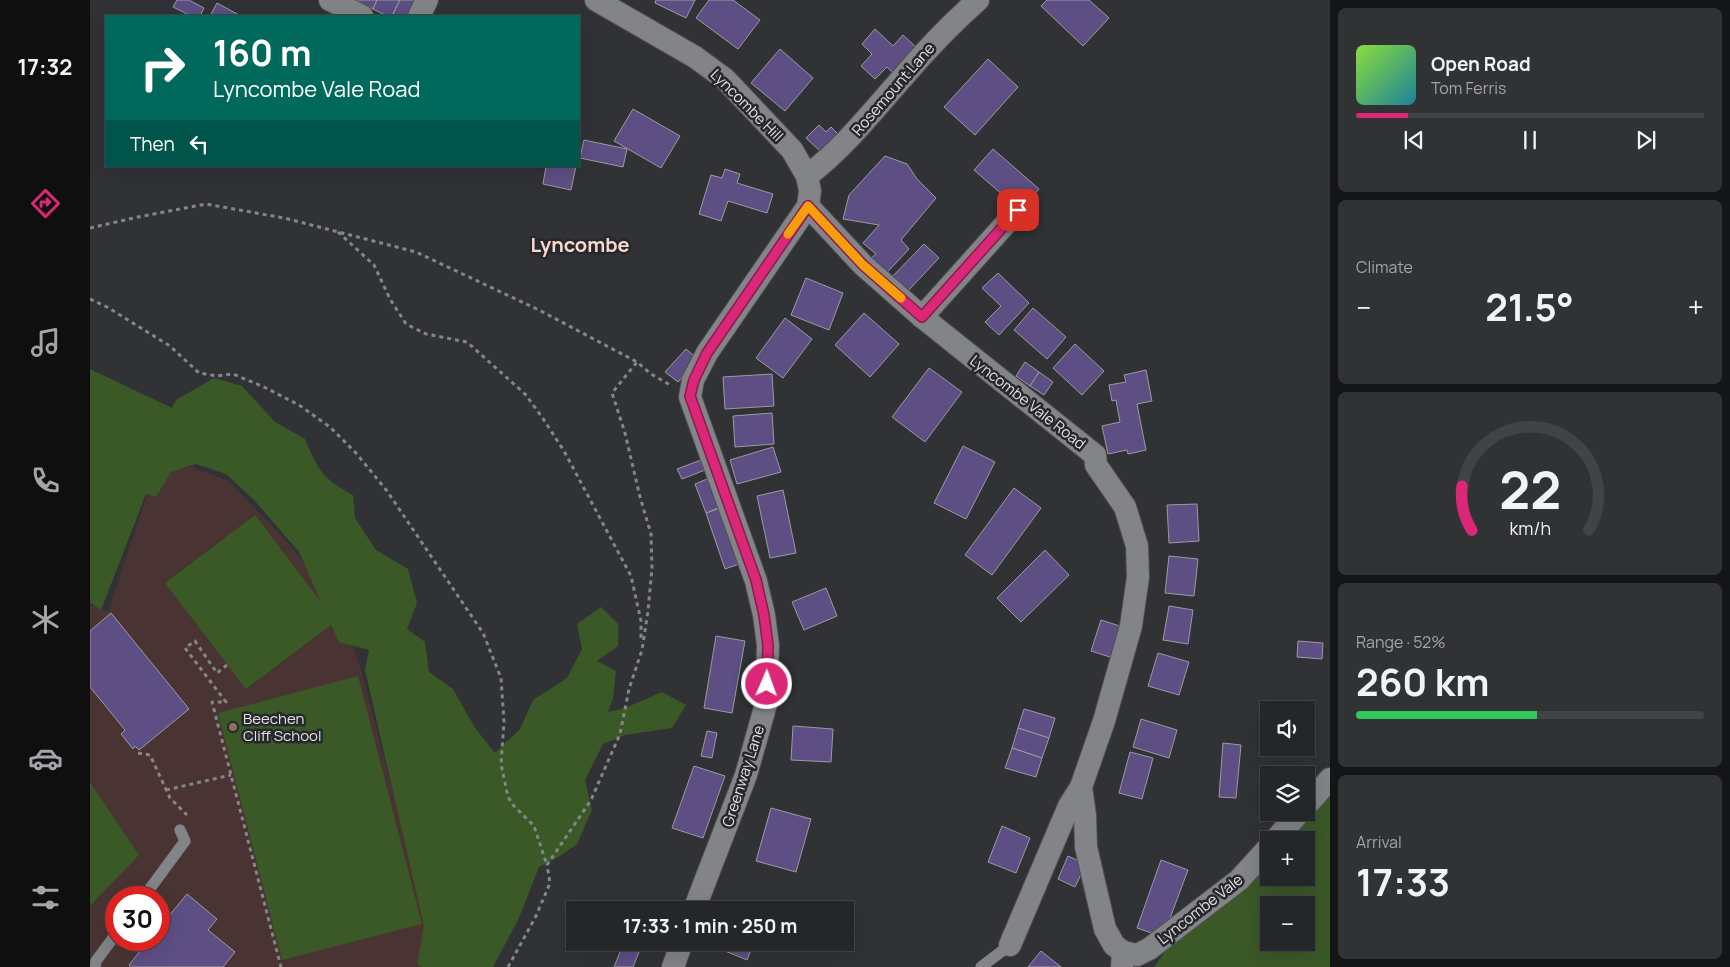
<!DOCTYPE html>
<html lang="en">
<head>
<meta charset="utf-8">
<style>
  :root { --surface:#252628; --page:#313234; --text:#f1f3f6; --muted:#a3a5a8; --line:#424345; --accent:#db2777 }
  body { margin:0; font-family:Manrope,sans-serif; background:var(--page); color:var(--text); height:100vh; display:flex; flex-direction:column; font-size:19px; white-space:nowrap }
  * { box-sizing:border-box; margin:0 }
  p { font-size:16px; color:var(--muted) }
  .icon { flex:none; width:28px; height:28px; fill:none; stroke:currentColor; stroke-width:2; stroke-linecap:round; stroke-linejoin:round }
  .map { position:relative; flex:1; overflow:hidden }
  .details { display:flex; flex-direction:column; gap:8px; padding:8px; background:#141516; width:400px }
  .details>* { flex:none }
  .top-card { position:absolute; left:15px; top:15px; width:475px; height:152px; border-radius:0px; box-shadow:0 5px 20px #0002,0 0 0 1px var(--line); background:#00695c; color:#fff; overflow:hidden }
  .buttons { position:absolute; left:1170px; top:701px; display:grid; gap:10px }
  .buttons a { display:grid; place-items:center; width:55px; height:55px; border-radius:0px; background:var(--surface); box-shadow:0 5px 20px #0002,0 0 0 1px var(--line); font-size:25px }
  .speed { position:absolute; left:15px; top:886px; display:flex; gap:10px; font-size:25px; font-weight:700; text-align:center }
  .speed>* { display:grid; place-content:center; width:65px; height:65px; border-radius:50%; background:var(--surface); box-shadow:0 5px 20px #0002,0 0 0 1px var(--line); line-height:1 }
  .speed .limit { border:8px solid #d22; background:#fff; color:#111 }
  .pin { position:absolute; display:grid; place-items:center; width:42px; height:42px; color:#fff; margin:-21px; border-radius:10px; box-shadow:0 2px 8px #0006 }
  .me { position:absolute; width:55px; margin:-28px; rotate:2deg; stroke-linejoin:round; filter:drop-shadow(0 0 4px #0008) }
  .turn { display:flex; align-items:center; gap:18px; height:105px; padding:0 25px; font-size:22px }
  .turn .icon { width:65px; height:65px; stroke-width:2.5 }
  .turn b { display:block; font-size:35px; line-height:42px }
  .then { display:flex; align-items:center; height:48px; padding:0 25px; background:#0003; gap:10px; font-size:19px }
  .big { font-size:38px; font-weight:700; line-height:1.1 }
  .details .card { flex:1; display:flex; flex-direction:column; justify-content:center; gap:8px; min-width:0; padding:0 18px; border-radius:8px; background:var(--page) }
  .details .dial { align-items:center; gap:0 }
  .dial svg { height:130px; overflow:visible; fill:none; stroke:var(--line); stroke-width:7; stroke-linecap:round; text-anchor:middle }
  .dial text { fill:var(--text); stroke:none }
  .song { display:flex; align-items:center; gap:15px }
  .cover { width:60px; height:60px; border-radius:8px; background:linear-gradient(135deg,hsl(90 70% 55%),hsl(190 70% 35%)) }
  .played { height:5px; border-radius:2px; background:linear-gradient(90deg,var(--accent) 15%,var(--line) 15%) }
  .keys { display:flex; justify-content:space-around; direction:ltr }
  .heat { display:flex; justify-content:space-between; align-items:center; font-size:28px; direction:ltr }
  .charge { height:8px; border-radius:4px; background:linear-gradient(90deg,#34c759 52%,var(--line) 0) }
  .trip { position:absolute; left:476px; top:901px; width:288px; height:50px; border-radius:0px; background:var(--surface); box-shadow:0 5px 20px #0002,0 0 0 1px var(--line); font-weight:700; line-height:50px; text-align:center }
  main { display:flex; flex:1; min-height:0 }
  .tabs { display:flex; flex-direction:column; width:90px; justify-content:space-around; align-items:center; background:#0f0f10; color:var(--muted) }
  .tabs .icon { width:35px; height:35px }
  .tabs .active { color:var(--accent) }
  .tabs b { font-size:22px; color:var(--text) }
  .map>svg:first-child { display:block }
  .education { fill:#493433; fill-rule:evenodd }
  .green { fill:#3b5827; fill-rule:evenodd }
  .building { fill:#5d4f84; stroke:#9c9ba0 }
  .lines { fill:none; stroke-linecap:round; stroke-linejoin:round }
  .lane-casing { stroke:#4e4e52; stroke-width:12 }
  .street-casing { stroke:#4e4e52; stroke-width:24 }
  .path { stroke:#858689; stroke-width:3; stroke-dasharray:4 4; stroke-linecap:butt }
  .lane { stroke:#828488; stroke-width:11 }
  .street { stroke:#828488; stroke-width:22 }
  .route-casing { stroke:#8e194d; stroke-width:12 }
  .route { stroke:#db2777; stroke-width:9 }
  .slow { stroke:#f59e0b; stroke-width:9 }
  .education-dot { fill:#8d6e63; stroke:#27282c; stroke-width:2 }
  .labels { text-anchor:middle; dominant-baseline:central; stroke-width:5; stroke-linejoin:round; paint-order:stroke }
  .street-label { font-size:15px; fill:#e3e3e6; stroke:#27282c }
  .poi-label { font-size:15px; fill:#e3e3e6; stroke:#27282c; text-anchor:start }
  .district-label { font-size:20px; font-weight:bold; fill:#fad9ce; stroke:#27282c }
</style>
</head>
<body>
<main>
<nav class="tabs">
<b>17:32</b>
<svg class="icon active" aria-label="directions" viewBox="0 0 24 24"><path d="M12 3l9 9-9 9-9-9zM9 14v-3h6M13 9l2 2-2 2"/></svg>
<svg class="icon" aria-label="music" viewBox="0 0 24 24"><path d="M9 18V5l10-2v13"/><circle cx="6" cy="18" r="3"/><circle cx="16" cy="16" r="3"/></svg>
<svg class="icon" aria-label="phone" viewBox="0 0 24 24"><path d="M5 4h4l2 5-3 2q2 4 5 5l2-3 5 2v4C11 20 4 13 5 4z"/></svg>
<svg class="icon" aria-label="climate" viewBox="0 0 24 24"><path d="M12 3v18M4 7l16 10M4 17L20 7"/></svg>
<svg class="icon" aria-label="car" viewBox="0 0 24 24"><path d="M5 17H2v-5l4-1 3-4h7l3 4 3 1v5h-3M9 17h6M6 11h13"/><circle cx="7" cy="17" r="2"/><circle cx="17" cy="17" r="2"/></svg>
<svg class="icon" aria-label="filters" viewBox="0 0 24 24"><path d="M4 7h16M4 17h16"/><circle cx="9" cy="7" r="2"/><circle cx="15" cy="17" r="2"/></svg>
</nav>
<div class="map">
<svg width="1240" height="967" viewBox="0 0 1240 967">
  <rect width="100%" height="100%" fill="#313236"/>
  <path class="education" d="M101 467 139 481 201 546 254 618 272 673 346 957 342 967H0V906L49 855 0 782V605L18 612 60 486 80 470ZM26 898H69V940H26Z"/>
  <g class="green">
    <path d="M0 369 82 408 86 400 124 378 152 386 185 422 215 439C227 469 234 480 263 495L265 518 286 550 318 569 327 603 317 629 335 642 339 672 363 689 385 728 405 753 430 729 443 700 477 678 492 649 487 624 511 607 528 624V646L507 661 526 671 523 698 518 712 535 708 572 692 596 705 582 728 535 735 513 744 495 780 502 810 487 844 467 858 449 867 429 918 403 967H332L327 964 334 926 275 670 279 650 249 642 241 625 156 689 75 583 165 515 231 602 209 552 165 501 136 474 106 464 81 472 66 497 56 494 11 610 0 603Z"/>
    <polygon points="268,676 332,924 192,960 128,713"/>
    <polygon points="0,782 49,855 0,906"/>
    <path d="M1240 788V967H1064L1078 947 1179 853V878H1216V840H1192ZM1179 905H1216V942H1179Z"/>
  </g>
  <g class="building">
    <polygon points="87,0 99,0 114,8 110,16 101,16 83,7"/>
    <polygon points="266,0 287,0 283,9"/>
    <polygon points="287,0 310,0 302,16 297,16 283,9"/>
    <polygon points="310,0 327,0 324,16 302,16"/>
    <polygon points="566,0 605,0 596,18 565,3"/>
    <polygon points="619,0 643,0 670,20 648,49 606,18"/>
    <polygon points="957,0 999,0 1019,18 993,46 951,6"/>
    <polygon points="127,3 151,16 120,16"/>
    <polygon points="785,29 803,46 813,35 828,49 804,74 797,67 785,79 771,66 782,54 772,44"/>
    <polygon points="690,49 723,78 695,111 661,83"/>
    <polygon points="898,59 928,87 885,135 854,107"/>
    <polygon points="543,109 590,136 571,168 524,141"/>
    <polygon points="729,125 736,132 741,127 748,134 731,152 716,138"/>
    <polygon points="494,140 537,149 533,167 490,158"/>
    <polygon points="903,149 949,189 930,210 884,170"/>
    <polygon points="795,156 817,164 827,179 846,198 811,240 819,249 790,280 773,265 786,254 773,243 789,225 753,219 759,195"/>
    <polygon points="456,166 486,166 481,190 453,184"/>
    <polygon points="635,169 650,174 647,183 683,194 677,213 638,201 631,221 609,214 621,175 632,178"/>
    <polygon points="834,244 849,258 815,294 800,279"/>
    <polygon points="908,273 939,303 909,335 895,322 911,306 892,288"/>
    <polygon points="716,278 753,293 739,330 701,315"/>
    <polygon points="943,308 976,337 957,359 924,330"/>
    <polygon points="774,313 809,344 780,377 745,345"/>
    <polygon points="695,318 722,339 693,378 666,358"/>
    <polygon points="985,344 1014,371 992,395 963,368"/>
    <polygon points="596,349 608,359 588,382 575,372"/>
    <polygon points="935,362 949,372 940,386 926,376"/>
    <polygon points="839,368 872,392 835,442 802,417"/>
    <polygon points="1056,370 1062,401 1047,404 1056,450 1038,454 1037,450 1018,454 1012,426 1030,422 1026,400 1022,401 1019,385 1036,382 1034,375"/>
    <polygon points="949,372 963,382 954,395 940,386"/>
    <polygon points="682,374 684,406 635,409 633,377"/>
    <polygon points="682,413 684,444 645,447 643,416"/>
    <polygon points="873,446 905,462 876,519 844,503"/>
    <polygon points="683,447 691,472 647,484 640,460"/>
    <polygon points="611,460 615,470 592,479 587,469"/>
    <polygon points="622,477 633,506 616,513 605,484"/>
    <polygon points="924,488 951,508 902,575 875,555"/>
    <polygon points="693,490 706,553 680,558 667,496"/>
    <polygon points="1107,504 1109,541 1079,543 1077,505"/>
    <polygon points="636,506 655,562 635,569 616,513"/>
    <polygon points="955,550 979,575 931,622 907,598"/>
    <polygon points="1079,556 1108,559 1104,596 1075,593"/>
    <polygon points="736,588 747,616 714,630 702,602"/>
    <polygon points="1079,606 1103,610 1098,644 1073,640"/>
    <polygon points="21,613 99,709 49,750 45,746 43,749 31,734 35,730 0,687 0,631"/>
    <polygon points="1011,620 1036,628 1026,659 1001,651"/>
    <polygon points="626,636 655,641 642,713 614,708"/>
    <polygon points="1208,641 1233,643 1232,659 1207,657"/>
    <polygon points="1068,653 1099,662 1089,695 1058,686"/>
    <polygon points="934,709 965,718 959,738 928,728"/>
    <polygon points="1051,719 1087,730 1079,758 1043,747"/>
    <polygon points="703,726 743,729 741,762 701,760"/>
    <polygon points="928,728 959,738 952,758 922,748"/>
    <polygon points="617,731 627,733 622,758 611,756"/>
    <polygon points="1133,743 1151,745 1146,798 1129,797"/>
    <polygon points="922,748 952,758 946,777 915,768"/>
    <polygon points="1040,752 1063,758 1052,799 1029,793"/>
    <polygon points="604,766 635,776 613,838 582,828"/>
    <polygon points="681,808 721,819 706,872 666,861"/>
    <polygon points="912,826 940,838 926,873 898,862"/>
    <polygon points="978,856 996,864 985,887 968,879"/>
    <polygon points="1071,860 1098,870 1073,937 1047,928"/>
    <polygon points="97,894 127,919 118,930 145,952 133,967 41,967 39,965 59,940 69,940 69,928"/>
    <polygon points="534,942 553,942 543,967 524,967"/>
    <polygon points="633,942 664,942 657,960 630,949"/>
    <polygon points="951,951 971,967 938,967"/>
  </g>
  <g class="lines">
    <defs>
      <g id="lane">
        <polyline points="53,898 95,841 90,830"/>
        <polyline points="5,967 6,961 26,934"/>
        <polyline points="891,967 920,945"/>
      </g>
      <g id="street">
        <polyline points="240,0 272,16"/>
        <polyline points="506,0 605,57 635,79 702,150 717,176 720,191 718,206 617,353 603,380 600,397 666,581 674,615 678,645 676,704 656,775 604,910"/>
        <polyline points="329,16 337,0"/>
        <path d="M717 176C754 148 782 112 813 77 836 50 861 24 888 0"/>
        <polyline points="718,206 773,265 832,317 1005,455 1006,465 1035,507 1047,546 1048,577 1041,626 1014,721 991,787 995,815 996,847 1015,929 1024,945 1033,952 1032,967"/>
        <polyline points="832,317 928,210"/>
        <polyline points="1216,806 1240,779"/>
        <polyline points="1185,840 1210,812"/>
        <polyline points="920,945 979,806 991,787"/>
        <polyline points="1033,952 1047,955 1059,949 1149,880 1179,847"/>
        <polyline points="583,967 592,942"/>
      </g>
    </defs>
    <use href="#lane" class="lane-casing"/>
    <use href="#street" class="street-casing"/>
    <g class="path">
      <polyline points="0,228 48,217 116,204 194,218 326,252 449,310 547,362 561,374 580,385"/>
      <polyline points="248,232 284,265 300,299 316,324 336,334 377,342 435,394 452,417 474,451 541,576 551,621 551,642"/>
      <polyline points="0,299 17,307 80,346 109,373 127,376 143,374 174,387 209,405 240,427 266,453 297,491 393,633 411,678 414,722 411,764 418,797 424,806 444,826 457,865"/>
      <polyline points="137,665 127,673 105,641 95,648 136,702 122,702 191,967"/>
      <polyline points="48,753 60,755 80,798 97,815"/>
      <polyline points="76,790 141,775"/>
      <polyline points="418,967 446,916 460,883 457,865 501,800 530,734 539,689 552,650 558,611 562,568 561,534 550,497 535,433 522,393 547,362"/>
    </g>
    <use href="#lane" class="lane"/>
    <use href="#street" class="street"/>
  </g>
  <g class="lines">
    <defs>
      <polyline id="route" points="677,684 678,645 674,615 666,580 600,396 604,380 617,353 718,206 773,265 832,317 928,210"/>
    </defs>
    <use href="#route" class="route-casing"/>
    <use href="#route" class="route"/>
    <polyline class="slow" points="698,234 718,206 773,265 811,298"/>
  </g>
  <circle class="education-dot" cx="143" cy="727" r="5"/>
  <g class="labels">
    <g class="street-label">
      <text transform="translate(803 89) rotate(-49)">Rosemount Lane</text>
      <text transform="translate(657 105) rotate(45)">Lyncombe Hill</text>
      <text transform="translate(938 402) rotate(38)">Lyncombe Vale Road</text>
      <text transform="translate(653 776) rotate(-72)">Greenway Lane</text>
      <text transform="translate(1110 909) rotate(-38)">Lyncombe Vale</text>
    </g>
    <g class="poi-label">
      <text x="153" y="718">Beechen<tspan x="153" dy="17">Cliff School</tspan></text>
    </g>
    <g class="district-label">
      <text x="490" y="244">Lyncombe</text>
    </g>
  </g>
</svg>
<div class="buttons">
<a><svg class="icon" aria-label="sound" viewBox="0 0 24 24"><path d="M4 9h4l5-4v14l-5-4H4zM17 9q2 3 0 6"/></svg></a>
<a><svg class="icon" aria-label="layers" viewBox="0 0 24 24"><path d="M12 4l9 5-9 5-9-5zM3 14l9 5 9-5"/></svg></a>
<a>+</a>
<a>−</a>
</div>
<div class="speed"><div class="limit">30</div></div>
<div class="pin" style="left:928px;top:210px;background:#d93025"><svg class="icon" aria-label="arrive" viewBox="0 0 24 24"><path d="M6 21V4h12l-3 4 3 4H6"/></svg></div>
<svg class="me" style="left:677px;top:684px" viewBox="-20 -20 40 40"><circle r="17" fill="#db2777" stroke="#fff" stroke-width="3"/><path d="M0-11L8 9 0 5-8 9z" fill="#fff"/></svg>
<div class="trip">17:33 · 1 min · 250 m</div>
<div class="top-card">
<div class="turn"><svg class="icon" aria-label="right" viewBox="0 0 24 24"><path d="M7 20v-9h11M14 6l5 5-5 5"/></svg><div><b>160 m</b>Lyncombe Vale Road</div></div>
<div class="then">Then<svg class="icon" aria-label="left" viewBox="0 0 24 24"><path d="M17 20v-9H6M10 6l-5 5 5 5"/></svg></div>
</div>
</div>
<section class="details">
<div class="card">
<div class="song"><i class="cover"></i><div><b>Open Road</b><p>Tom Ferris</p></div></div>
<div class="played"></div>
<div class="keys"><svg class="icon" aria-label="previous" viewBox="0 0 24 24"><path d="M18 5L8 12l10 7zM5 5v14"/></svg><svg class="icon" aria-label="pause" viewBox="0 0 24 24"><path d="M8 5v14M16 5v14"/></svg><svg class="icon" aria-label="next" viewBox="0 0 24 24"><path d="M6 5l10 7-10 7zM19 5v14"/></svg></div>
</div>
<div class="card"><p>Climate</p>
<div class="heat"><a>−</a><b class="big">21.5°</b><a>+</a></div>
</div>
<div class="card dial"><svg viewBox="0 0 100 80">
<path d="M14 69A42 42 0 1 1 86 69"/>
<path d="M14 69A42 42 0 0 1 8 42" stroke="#db2777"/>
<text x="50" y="56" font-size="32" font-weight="700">22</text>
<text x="50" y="72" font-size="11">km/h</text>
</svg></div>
<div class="card"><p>Range · 52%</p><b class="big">260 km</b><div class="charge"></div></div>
<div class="card"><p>Arrival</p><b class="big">17:33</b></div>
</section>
</main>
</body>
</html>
